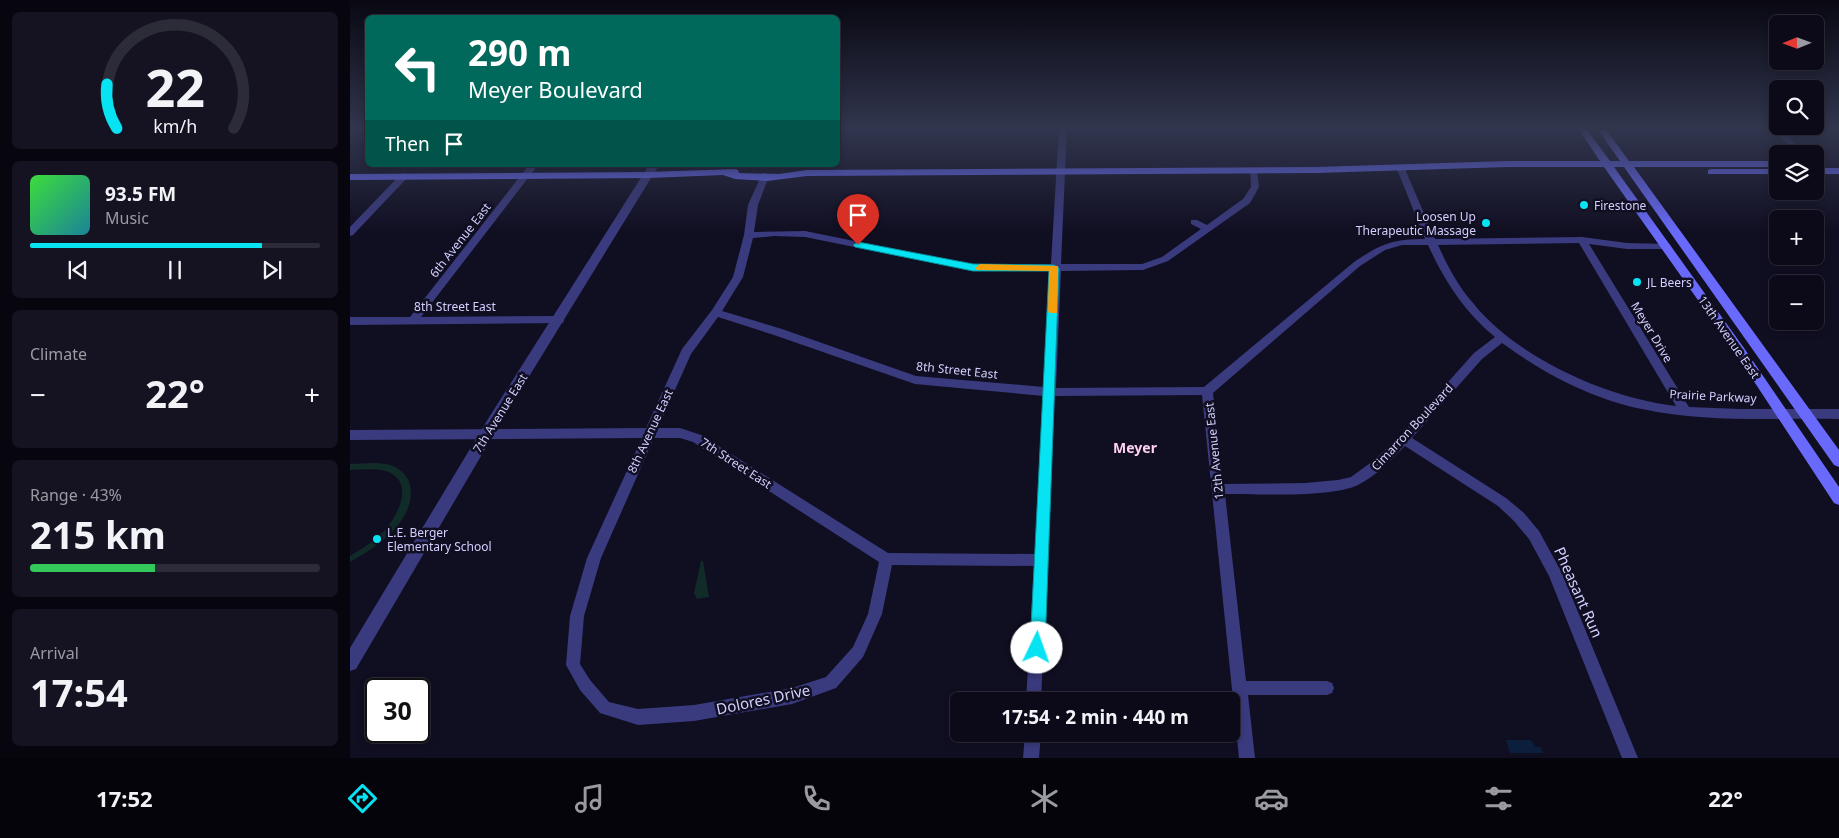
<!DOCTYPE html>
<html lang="en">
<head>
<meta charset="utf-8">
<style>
  :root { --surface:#0c0a19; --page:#151322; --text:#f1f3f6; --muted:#9a9aa2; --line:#2c2b38; --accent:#07e3f2 }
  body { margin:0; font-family:"Noto Sans",sans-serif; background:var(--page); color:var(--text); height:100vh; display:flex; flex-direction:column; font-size:19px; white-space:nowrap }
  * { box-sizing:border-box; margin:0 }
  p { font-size:16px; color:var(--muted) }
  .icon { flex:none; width:28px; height:28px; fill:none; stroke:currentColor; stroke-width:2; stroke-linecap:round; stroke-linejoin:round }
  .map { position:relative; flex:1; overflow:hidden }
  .drawer { display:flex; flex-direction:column; gap:12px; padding:12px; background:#07060e; width:350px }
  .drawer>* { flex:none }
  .top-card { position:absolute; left:15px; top:15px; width:475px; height:152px; border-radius:8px; box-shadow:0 2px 8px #0003,0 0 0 1px var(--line); background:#00695c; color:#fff; overflow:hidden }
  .needle { width:32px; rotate:269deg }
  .tools { position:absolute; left:1419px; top:15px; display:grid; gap:10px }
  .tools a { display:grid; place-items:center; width:55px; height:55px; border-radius:8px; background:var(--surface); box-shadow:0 2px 8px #0003,0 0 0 1px var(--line); font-size:25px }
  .speed { position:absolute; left:15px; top:678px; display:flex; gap:10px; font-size:25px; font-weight:700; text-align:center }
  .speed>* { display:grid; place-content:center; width:65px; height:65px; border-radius:50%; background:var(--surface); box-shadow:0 2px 8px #0003,0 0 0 1px var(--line); line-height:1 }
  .speed .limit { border:2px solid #111; border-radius:8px; background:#fff; color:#111 }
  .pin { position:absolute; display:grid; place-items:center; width:42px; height:42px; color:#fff; margin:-51px -21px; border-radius:50% 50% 50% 0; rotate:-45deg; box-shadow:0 0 5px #0007 }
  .pin .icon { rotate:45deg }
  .me { position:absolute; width:55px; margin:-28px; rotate:3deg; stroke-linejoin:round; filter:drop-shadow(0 0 4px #0008) }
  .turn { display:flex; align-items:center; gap:18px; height:105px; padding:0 20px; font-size:22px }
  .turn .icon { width:65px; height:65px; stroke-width:2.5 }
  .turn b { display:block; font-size:35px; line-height:42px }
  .then { display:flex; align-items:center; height:48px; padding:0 20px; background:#0003; gap:10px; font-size:19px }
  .big { font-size:38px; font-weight:700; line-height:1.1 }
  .drawer .tile { flex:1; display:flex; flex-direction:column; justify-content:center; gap:8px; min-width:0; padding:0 18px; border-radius:8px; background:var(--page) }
  .drawer .dial { align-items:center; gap:0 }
  .dial svg { height:130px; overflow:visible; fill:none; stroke:var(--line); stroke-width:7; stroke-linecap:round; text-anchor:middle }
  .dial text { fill:var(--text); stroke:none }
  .song { display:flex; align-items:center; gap:15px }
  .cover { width:60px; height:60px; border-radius:8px; background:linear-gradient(135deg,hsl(120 70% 55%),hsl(190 70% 35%)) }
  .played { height:5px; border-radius:2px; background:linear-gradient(90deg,var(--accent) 80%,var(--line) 80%) }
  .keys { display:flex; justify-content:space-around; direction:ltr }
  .heat { display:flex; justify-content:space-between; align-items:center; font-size:28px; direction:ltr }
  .charge { height:8px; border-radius:4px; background:linear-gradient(90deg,#34c759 43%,var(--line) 0) }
  .trip { position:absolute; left:600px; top:692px; width:290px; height:50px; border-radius:8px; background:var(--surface); box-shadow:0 2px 8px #0003,0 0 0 1px var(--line); font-weight:700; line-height:50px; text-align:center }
  .menu { display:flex; height:80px; justify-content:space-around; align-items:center; background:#05040a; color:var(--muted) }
  .menu .icon { width:35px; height:35px }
  .menu .on { color:var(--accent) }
  .menu b { font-size:22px; color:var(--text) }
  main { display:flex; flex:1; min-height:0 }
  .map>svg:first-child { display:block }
  .green { fill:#112b29 }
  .water { fill:#0b1f3d }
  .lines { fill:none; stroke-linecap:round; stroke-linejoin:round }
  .minor { fill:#3a3a7f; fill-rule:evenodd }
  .tertiary { fill:#3a3a7f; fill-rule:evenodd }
  .secondary { fill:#696afb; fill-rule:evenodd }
  .route { fill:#07e3f2; stroke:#05949d }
  .slow { fill:#f59e0b }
  .poi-dot { fill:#07e3f2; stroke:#100e21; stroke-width:2 }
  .labels { text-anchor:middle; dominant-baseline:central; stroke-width:5; stroke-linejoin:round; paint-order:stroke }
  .poi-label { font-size:12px; fill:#d3cffe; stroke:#100e21; text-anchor:start }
  .street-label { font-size:12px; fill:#d3cffe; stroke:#100e21 }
  .neighbourhood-label { font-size:14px; font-weight:bold; fill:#fed1ef; stroke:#100e21 }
  .near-street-label { font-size:15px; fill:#d3cffe; stroke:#100e21 }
</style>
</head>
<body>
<main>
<section class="drawer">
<div class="tile dial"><svg viewBox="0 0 100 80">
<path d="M14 69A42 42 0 1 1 86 69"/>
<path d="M14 69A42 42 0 0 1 8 42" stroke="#07e3f2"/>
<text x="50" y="56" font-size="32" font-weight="700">22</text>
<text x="50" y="72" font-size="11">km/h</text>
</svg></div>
<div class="tile">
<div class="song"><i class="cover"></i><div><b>93.5 FM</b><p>Music</p></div></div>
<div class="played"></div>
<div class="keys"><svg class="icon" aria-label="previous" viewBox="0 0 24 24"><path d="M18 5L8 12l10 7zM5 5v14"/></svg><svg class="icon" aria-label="pause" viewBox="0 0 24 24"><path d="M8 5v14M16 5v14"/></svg><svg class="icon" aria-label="next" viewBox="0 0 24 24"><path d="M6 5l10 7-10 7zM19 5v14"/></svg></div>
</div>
<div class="tile"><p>Climate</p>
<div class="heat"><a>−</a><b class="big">22°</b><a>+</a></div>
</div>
<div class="tile"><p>Range · 43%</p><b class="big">215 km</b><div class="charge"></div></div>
<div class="tile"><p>Arrival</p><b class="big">17:54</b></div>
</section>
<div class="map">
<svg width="1489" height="758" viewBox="0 0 1489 758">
  <rect width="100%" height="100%" fill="#100e21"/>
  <g class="green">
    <path d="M0 464C11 464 24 462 35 464 46 465 58 474 60 485 67 520 27 547 0 562V556C12 549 24 541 34 531 47 517 63 486 42 474 31 467 13 470 0 470Z"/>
    <polygon points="351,561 353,561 359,597 347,599 344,593"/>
  </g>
  <polygon class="water" points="1156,740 1181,740 1185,746 1183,747 1191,747 1193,753 1160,753"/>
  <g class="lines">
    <g class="minor">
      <path d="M709 127H717L711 264H792L812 257 851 229 841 224V220H847L857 225 893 199 901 187 900 168H906L907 170 909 187 900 203 818 261 793 270 711 271 706 388 854 387 1004 262C1031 244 1042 239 1075 239L1047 169 1051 166 1055 169 1085 239 1232 237 1277 243 1319 244 1321 246 1319 248 1316 249H1277L1239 244 1339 407 1390 409H1489V419C1424 418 1356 423 1292 409 1242 399 1193 373 1152 343L1132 359 1062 438 1156 498 1174 513 1189 531 1212 573 1288 758H1272L1199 576 1179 539 1164 521 1148 506 1055 446C1041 460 1026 476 1008 485 981 498 907 494 875 494L896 681H977L982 683 984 688 982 693 977 695H898L905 758H889L852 395 705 396 691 701H676L684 566 542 565 532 614 513 657 486 688 442 704 344 721 288 725 250 713 230 690 216 665 220 616 237 558 292 438 0 440V430L296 428 332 349 362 310 383 277 394 235 398 205 412 174 415 173 419 176 408 205 404 232 455 231 623 265 701 264ZM424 236 455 237 623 271H701L694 387 566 376 432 329 372 311 393 277 403 238ZM1229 243 1326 406C1257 398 1167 358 1123 303 1108 286 1097 265 1088 245ZM1052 245H1078C1094 280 1114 312 1145 337L1124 353 1050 436 1023 461 1001 477 988 480 955 483 873 484 863 393 1010 266 1035 250ZM368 317 424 335 565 384 694 396 685 554 538 553 351 435 330 428H308L341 354ZM304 438H330L343 442 529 562 518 614 503 647 476 677 442 688 344 705 288 709 259 702 240 680 230 664 234 616 251 558Z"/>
      <polygon points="1420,127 1428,127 1456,154 1447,154"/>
      <polygon points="179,165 188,165 71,317 209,316 214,320 213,323 0,325 0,317 60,317"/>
      <polygon points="54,173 58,176 57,178 3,235 0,236 0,227 51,174"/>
      <polygon points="675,734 691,734 689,758 673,758"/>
    </g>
    <polygon class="tertiary" points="299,165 309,165 148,427 6,669 0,671 0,648 138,419"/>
    <g class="secondary">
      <polygon points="1227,127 1235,127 1260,161 1270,161 1246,127 1254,127 1279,161 1428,161 1428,167 1284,167 1489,450 1489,467 1484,465 1274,167 1264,167 1394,348 1489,487 1489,505 1484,503 1386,354 1254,167 1157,167 966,173 457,176 417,181 385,179 373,175 298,178 0,180 0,174 298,172 385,169 388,170 389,173 429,174 457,170 966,167 1157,161 1250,161"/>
      <rect x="1465" y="168" width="24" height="6"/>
      <polygon points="1361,169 1424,169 1427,170 1428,174 1358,174 1358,170"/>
    </g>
  </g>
  <linearGradient id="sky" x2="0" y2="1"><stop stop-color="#090812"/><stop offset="0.55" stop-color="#31364e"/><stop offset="1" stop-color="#31364e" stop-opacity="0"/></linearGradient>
  <rect width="1489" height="233" fill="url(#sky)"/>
  <polygon class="route" points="508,242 623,264 704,265 709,268 695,648 692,653 687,655 682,653 680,648 699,271 623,271 505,247 503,245"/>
  <polygon class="slow" points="630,264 708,266 707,313 699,313 698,310 699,271 627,270 625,268"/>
  <g class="poi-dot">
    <circle cx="1234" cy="205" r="5"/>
    <circle cx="1136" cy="223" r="5"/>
    <circle cx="1287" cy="282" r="5"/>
    <circle cx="27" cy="539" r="5"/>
  </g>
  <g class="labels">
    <g class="poi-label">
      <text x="1244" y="205">Firestone</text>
      <text x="1126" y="216" text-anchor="end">Loosen Up<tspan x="1126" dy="14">Therapeutic Massage</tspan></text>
      <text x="1297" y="282">JL Beers</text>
      <text x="37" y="532">L.E. Berger<tspan x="37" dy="14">Elementary School</tspan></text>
    </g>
    <g class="street-label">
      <text transform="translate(110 240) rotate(-52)">6th Avenue East</text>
      <text x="105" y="306">8th Street East</text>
      <text transform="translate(1302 332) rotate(59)">Meyer Drive</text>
      <text transform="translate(1379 337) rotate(55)">13th Avenue East</text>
      <text transform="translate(607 370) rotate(6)">8th Street East</text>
      <text transform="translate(1363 396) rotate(3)">Prairie Parkway</text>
      <text transform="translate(150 413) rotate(-58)">7th Avenue East</text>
      <text transform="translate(1062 427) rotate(-47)">Cimarron Boulevard</text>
      <text transform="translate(300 431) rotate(-65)">8th Avenue East</text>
      <text transform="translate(864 451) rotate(-96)">12th Avenue East</text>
      <text transform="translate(386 463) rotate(33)">7th Street East</text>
    </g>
    <g class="neighbourhood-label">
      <text x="785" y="447">Meyer</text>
    </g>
    <g class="near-street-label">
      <text transform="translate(1229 592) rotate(66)">Pheasant Run</text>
      <text transform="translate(413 699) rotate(-12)">Dolores Drive</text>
    </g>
  </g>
</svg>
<div class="tools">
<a><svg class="needle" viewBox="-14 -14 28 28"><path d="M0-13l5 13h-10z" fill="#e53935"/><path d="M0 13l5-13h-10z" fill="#9a9aa2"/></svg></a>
<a><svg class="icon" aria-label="search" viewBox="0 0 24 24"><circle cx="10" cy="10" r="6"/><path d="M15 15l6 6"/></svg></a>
<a><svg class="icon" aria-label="layers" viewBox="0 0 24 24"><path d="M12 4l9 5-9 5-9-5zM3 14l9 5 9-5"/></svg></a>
<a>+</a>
<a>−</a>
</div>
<div class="speed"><div class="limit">30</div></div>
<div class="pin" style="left:508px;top:245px;background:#d93025"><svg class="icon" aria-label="arrive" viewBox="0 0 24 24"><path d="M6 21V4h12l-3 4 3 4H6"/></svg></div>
<svg class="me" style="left:687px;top:648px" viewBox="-20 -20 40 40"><circle r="19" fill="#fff"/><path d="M0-13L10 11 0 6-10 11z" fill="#07e3f2"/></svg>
<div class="trip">17:54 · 2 min · 440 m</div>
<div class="top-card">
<div class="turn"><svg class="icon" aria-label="left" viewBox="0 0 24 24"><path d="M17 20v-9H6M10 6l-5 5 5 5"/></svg><div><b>290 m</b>Meyer Boulevard</div></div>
<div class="then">Then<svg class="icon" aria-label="arrive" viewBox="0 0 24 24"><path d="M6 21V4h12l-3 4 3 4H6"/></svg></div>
</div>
</div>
</main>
<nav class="menu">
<b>17:52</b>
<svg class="icon on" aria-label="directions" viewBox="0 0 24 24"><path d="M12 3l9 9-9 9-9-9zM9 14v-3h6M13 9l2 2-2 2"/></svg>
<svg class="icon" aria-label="music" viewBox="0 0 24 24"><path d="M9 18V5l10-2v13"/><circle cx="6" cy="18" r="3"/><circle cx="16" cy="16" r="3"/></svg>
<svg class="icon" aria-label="phone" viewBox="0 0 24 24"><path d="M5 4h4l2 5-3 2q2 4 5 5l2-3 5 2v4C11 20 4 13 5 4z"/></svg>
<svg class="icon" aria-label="climate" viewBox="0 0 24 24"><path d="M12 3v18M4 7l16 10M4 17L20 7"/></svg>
<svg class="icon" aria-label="car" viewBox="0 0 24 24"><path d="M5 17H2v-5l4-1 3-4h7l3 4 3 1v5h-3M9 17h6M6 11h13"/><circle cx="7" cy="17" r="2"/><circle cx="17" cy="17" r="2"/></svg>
<svg class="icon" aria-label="filters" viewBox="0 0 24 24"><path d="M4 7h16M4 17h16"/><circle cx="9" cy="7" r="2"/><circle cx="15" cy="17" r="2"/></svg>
<b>22°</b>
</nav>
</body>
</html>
